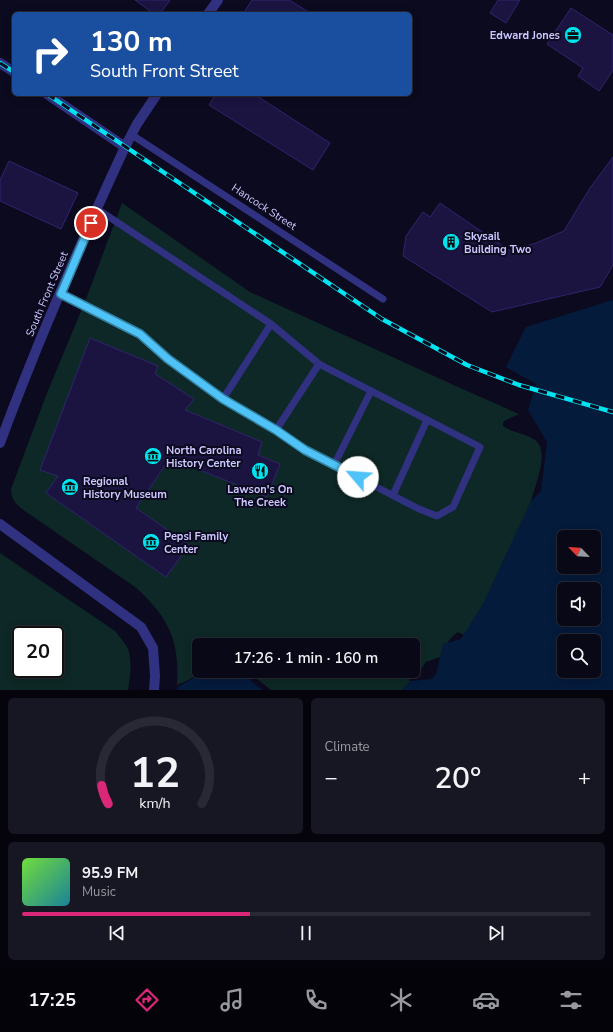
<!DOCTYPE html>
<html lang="en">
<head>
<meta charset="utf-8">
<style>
  :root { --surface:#090816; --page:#171623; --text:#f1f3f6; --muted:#999aa1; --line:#292935; --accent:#db2777 }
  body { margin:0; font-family:"Nunito Sans",sans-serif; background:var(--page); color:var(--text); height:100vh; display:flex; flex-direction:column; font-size:15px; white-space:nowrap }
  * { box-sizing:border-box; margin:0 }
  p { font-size:13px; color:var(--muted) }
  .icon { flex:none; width:22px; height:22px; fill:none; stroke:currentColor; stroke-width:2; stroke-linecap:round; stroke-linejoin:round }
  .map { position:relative; height:690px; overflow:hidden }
  .side { display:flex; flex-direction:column; gap:8px; padding:8px; background:#05040c; flex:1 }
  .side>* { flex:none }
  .top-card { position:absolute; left:12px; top:12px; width:400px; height:84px; border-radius:6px; box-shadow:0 2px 10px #0003,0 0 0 1px var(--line); background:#1a4fa0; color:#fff; overflow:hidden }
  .needle { width:26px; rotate:295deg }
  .buttons { position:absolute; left:557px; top:530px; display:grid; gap:8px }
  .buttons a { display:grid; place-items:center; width:44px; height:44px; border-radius:6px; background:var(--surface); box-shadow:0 2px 10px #0003,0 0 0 1px var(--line); font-size:20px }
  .speed { position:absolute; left:12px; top:626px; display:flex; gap:8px; font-size:20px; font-weight:700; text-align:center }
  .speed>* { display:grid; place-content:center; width:52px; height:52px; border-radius:50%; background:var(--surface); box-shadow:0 2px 10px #0003,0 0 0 1px var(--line); line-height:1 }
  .speed .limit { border:2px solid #111; border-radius:6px; background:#fff; color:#111 }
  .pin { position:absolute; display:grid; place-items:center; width:34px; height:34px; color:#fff; margin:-17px; border:2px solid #fff; border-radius:50%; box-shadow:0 1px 4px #0007 }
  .me { position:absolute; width:44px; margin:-22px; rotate:297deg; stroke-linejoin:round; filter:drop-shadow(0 0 3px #0008) }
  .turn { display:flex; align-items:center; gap:14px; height:84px; padding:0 12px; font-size:18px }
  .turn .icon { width:52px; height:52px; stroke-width:2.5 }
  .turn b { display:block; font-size:28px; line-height:34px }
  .big { font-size:30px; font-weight:600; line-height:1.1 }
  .side .tile { flex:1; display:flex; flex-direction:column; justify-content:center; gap:6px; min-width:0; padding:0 14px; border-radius:6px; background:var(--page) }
  .side .dial { align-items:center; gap:0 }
  .dial svg { height:104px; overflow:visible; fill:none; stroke:var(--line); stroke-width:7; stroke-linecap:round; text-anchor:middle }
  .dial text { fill:var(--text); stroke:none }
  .song { display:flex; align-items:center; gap:12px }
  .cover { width:48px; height:48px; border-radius:6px; background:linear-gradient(135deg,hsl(100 70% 55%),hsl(190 70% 35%)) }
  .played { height:4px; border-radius:2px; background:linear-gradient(90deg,var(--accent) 40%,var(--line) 40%) }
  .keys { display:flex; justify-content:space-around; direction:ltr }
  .heat { display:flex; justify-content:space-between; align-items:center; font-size:22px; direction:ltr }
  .side .tiles { flex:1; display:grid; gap:8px; grid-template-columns:1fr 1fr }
  .tile:last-child { grid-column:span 2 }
  .trip { position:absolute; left:192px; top:638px; width:228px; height:40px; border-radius:6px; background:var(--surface); box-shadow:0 2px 10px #0003,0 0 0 1px var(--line); font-weight:600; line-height:40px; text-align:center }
  .tabs { display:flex; height:64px; justify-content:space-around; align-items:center; background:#040309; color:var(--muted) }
  .tabs .icon { width:28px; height:28px }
  .tabs .current { color:var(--accent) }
  .tabs b { font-size:18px; color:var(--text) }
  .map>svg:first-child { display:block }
  .green { fill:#0d2826; fill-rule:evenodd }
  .water { fill:#051b3c; fill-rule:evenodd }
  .building { fill:#1b1440; stroke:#30246f }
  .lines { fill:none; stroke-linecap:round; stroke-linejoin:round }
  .service { stroke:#313181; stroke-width:7 }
  .minor { stroke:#313181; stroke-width:10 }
  .tertiary { stroke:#313181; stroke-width:10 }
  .rail-casing { stroke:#00e4f2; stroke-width:4.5 }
  .rail { stroke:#0c0a1e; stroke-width:3; stroke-dasharray:9; stroke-linecap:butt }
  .route-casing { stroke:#337fa1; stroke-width:10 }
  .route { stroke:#4fc3f7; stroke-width:7 }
  .labels { text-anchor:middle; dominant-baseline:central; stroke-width:4; stroke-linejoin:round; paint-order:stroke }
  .poi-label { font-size:11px; font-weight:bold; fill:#cbc7ff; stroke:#0c0a1e; text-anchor:start }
  .street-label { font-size:11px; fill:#cbc7ff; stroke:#0c0a1e }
</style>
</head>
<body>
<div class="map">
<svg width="613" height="690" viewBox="0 0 613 690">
  <rect width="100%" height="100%" fill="#0c0a1e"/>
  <g class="green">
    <path d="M122 203 250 292 458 387 519 414 504 421 503 423V426C513 433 526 433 535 440 551 452 534 486 531 502L468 637 458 632C451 636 442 649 440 657L426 662 419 672 413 673 409 677 410 683 424 690H271L247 671H413V645H199C199 669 203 676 177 685 180 641 168 616 135 587L22 509C15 503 11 499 11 489L47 393 86 299Z"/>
    <path d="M0 553 115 631C120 638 127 644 129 652 132 664 130 678 128 690H0ZM21 635H55V669H21Z"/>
  </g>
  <g class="water">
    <path d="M613 300V690H402L410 681 432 679 436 674 443 644 461 639 484 602 531 501 541 491 547 442 528 410 536 384 506 367 526 327ZM564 537H594V567H564ZM564 589H594V619H564ZM564 641H594V671H564Z"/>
    <polygon points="199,670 199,671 243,671 253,683 263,690 177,690 178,687 192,679"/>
  </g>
  <g class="building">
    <polygon points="135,0 170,0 160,14 154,14"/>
    <polygon points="252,0 289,0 312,14 243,14"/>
    <polygon points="498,0 520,0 506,23 490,13"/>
    <polygon points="571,8 613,35 613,70 599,91 578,76 583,68 547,44"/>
    <polygon points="216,94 254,94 330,143 313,170 209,105"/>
    <polygon points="613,157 613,265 600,287 492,312 403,256 406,236 423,212 430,217 440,203 510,251 536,243 564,231 590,188"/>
    <polygon points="9,161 78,193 61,229 0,201 0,180"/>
    <polygon points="90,338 158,366 155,374 194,399 185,410 262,442 258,455 280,464 267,497 170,458 136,508 189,545 166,577 46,493 58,476 40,470"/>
  </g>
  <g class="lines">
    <g class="service">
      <polyline points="132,135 383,299"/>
      <polyline points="97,209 271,324 319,364 480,447 453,507 437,516 419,509 305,450 276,430 223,399 271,324"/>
      <polyline points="61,294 141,334 168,359 223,399"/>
      <polyline points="276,430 319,364"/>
      <polyline points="334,465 371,391"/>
      <polyline points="393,495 427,420"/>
    </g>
    <g class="minor">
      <path d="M0 443C37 343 80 244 125 147"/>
      <polyline points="0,524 141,627 153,648 155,676 154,690"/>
    </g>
    <g class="tertiary">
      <polyline points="208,14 218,0"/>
      <polyline points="0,63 14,72"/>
      <polyline points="47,94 125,147 137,124 157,94"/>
    </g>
    <defs>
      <g id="rail">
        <polyline points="0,63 14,72"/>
        <polyline points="47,94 382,319 467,365 519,385 613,412"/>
      </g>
    </defs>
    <use href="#rail" class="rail-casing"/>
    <use href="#rail" class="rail"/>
  </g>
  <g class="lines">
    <defs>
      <polyline id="route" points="91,223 61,294 140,334 168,359 223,399 276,430 305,450 358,477"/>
    </defs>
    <use href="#route" class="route-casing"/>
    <use href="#route" class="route"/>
  </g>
  <defs>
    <symbol id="office-disc" viewBox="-11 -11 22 22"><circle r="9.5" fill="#00e4f2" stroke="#0c0a1e"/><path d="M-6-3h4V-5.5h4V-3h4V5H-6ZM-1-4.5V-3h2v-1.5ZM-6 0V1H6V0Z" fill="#111"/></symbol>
    <symbol id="building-disc" viewBox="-11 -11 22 22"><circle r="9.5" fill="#00e4f2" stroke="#0c0a1e"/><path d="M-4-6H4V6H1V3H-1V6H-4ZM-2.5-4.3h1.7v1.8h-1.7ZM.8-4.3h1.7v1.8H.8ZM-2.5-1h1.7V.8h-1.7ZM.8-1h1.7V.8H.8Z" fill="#111"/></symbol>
    <symbol id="museum-disc" viewBox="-11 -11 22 22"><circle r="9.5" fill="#00e4f2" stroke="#0c0a1e"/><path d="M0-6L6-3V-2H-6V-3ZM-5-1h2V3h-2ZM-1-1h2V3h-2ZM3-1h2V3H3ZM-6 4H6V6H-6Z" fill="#111"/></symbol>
    <symbol id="restaurant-disc" viewBox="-11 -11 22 22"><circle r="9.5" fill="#00e4f2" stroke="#0c0a1e"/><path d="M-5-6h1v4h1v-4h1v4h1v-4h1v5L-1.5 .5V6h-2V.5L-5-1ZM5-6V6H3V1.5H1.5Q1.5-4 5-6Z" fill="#111"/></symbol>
  </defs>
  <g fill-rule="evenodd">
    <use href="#office-disc" x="563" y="25" width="20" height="20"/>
    <use href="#building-disc" x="441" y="232" width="20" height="20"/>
    <use href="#museum-disc" x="143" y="446" width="20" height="20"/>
    <use href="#restaurant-disc" x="250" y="461" width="20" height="20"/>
    <use href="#museum-disc" x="60" y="477" width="20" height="20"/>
    <use href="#museum-disc" x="141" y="532" width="20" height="20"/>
  </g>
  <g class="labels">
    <g class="poi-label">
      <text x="560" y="35" text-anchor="end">Edward Jones</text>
      <text x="464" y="236">Skysail<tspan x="464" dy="13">Building Two</tspan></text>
      <text x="166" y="450">North Carolina<tspan x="166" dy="13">History Center</tspan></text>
      <text x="83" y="481">Regional<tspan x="83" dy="13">History Museum</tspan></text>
      <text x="260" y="489" text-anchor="middle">Lawson's On<tspan x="260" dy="13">The Creek</tspan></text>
      <text x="164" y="536">Pepsi Family<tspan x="164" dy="13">Center</tspan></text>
    </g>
    <g class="street-label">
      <text transform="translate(264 207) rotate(33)">Hancock Street</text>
      <text transform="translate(47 294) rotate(-67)">South Front Street</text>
    </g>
  </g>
</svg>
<div class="buttons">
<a><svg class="needle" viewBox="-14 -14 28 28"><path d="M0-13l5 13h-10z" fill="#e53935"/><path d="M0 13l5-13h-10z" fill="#999aa1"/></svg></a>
<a><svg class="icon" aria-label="sound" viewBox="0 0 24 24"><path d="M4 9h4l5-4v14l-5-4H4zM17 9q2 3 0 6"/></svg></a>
<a><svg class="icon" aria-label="search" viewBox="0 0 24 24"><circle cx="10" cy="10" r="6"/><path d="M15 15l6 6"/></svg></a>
</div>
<div class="speed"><div class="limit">20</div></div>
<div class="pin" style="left:91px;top:223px;background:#d93025"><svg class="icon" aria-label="arrive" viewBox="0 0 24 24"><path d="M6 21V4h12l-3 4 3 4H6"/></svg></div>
<svg class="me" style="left:358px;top:477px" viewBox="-20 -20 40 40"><circle r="19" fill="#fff"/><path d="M0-13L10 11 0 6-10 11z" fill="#4fc3f7"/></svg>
<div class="trip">17:26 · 1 min · 160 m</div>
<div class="top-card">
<div class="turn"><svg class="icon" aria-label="right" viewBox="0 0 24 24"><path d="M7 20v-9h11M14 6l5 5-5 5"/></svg><div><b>130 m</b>South Front Street</div></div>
</div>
</div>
<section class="side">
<div class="tiles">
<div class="tile dial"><svg viewBox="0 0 100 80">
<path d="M14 69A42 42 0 1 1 86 69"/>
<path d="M14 69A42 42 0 0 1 9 55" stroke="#db2777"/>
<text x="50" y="56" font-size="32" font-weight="700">12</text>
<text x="50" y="72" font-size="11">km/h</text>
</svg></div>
<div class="tile"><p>Climate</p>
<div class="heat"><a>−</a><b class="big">20°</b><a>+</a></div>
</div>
<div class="tile">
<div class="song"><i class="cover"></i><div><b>95.9 FM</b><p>Music</p></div></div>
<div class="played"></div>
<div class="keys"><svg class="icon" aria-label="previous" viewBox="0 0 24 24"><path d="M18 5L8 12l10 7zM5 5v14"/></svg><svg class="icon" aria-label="pause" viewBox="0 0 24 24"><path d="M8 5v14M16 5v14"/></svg><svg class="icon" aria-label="next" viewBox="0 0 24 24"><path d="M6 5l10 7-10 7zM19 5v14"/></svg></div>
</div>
</div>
</section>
<nav class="tabs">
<b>17:25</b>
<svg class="icon current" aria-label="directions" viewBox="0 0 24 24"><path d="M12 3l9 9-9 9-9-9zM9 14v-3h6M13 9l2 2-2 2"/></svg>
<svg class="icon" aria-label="music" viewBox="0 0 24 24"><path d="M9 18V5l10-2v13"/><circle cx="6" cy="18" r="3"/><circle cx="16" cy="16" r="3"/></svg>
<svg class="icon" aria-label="phone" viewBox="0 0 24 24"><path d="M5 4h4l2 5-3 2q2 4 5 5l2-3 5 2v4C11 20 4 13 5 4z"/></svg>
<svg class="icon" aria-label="climate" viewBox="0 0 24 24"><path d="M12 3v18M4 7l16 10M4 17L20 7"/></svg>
<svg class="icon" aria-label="car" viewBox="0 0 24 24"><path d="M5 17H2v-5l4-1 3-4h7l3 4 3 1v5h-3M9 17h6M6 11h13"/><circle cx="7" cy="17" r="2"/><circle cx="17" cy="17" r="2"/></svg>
<svg class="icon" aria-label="filters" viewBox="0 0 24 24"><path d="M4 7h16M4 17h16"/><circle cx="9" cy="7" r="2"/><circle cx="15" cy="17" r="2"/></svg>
</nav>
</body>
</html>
